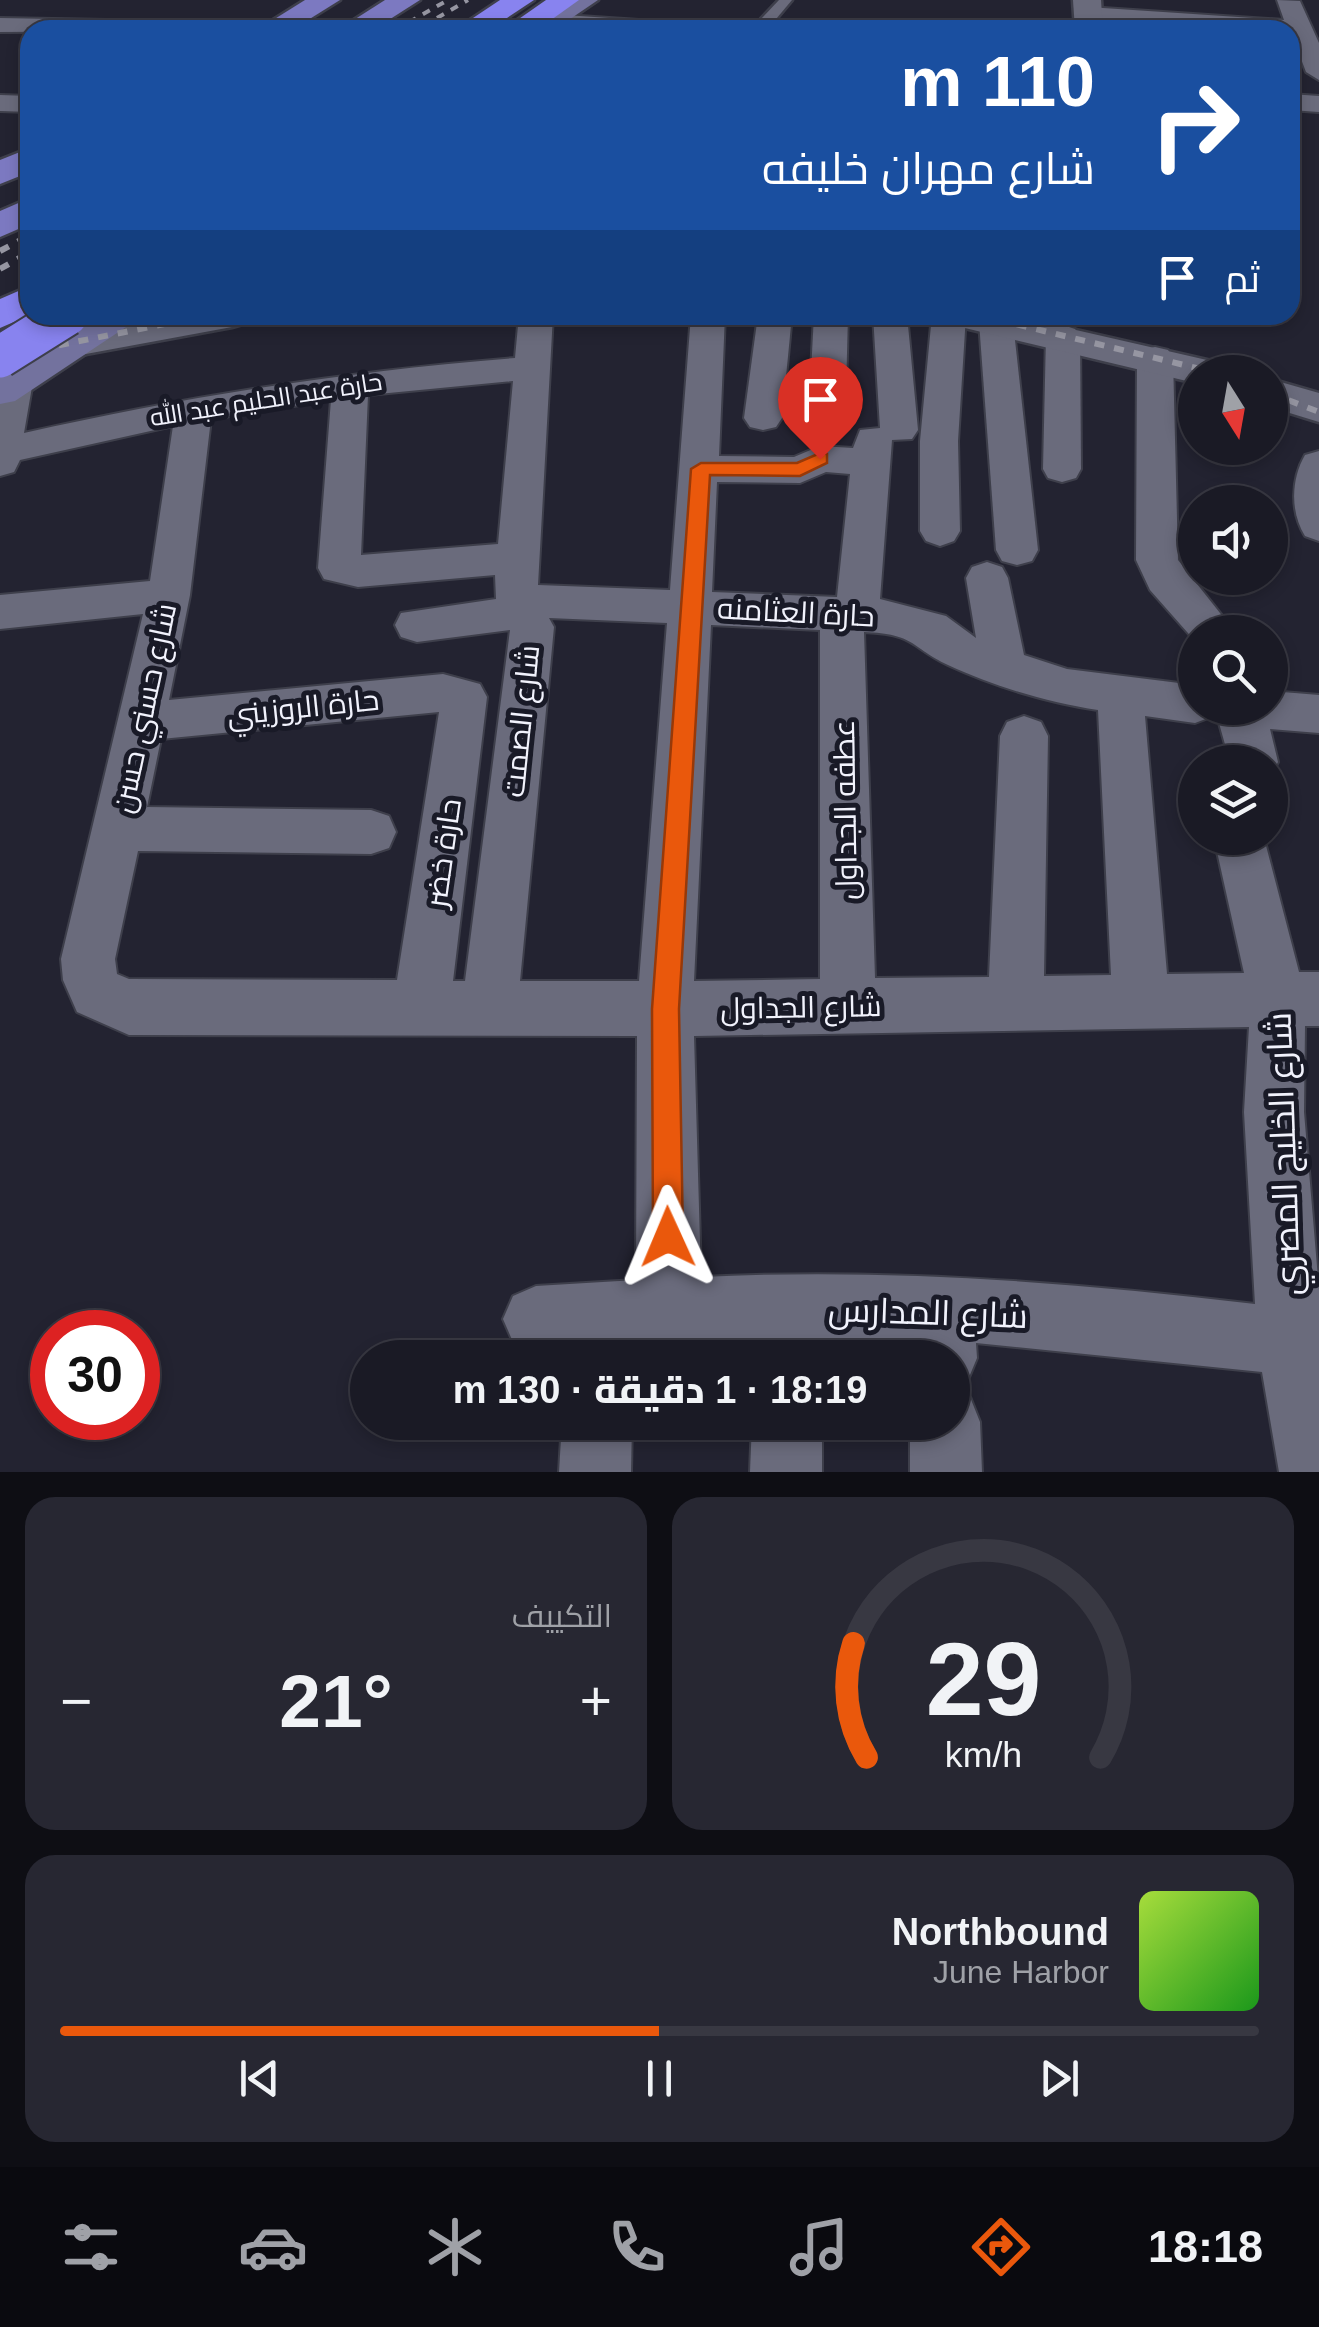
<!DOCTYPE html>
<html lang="ar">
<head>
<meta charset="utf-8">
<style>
  :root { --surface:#1a1a25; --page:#272732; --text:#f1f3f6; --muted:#9fa1a7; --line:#383842; --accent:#ea580c }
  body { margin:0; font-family:Helvetica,Cairo,sans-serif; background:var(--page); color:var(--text); direction:rtl; height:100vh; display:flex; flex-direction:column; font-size:38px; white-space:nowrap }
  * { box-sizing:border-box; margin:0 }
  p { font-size:32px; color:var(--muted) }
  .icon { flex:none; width:55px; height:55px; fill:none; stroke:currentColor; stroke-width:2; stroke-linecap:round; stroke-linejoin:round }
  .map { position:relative; height:1472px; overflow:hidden; direction:ltr }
  .details { display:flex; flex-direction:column; gap:25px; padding:25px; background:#0e0e14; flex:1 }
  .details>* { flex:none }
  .hud { position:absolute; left:20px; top:20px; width:1280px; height:305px; border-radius:30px; box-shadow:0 5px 15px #0003,0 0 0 2px var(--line); direction:rtl; background:#1a4fa0; color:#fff; overflow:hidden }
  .needle { width:65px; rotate:169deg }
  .controls { position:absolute; left:1178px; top:355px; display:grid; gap:20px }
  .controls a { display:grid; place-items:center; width:110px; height:110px; border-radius:50%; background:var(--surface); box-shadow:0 5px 15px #0003,0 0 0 2px var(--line); font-size:50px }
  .speed { position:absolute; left:30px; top:1310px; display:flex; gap:20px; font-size:50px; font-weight:700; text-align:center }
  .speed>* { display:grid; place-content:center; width:130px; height:130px; border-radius:50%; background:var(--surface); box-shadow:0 5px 15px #0003,0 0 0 2px var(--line); line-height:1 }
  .speed .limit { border:15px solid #d22; background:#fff; color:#111 }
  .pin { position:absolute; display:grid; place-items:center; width:85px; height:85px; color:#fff; margin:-102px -42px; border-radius:50% 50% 50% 0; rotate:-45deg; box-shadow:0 0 10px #0007 }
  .pin .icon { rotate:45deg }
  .me { position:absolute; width:110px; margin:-55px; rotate:359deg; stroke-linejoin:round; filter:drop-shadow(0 0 8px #0008) }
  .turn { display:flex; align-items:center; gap:35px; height:210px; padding:0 40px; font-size:45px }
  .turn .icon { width:130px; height:130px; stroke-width:2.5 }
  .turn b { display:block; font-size:70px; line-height:85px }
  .then { display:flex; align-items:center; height:95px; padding:0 40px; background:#0003; gap:20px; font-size:38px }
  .big { font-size:75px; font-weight:800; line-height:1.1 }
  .details .tile { flex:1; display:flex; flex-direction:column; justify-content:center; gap:15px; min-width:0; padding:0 35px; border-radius:30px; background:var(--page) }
  .details .dial { align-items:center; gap:0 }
  .dial svg { height:260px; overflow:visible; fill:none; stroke:var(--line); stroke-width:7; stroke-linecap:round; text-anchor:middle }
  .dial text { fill:var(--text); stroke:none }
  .song { display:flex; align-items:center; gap:30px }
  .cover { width:120px; height:120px; border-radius:15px; background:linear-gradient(135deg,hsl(80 70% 55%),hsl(120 70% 35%)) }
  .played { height:10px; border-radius:5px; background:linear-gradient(90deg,var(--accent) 50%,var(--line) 50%) }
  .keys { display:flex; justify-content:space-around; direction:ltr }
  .heat { display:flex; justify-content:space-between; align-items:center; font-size:55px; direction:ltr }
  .details .tiles { flex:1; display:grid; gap:25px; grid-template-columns:1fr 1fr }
  .tile:last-child { grid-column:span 2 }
  .trip { position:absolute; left:350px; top:1340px; width:620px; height:100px; border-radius:50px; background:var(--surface); box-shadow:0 5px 15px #0003,0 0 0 2px var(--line); font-weight:800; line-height:100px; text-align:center; direction:rtl }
  .tab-bar { display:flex; height:160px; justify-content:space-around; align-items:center; background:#0a0a0f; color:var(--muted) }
  .tab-bar .icon { width:70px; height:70px }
  .tab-bar .current { color:var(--accent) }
  .tab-bar b { font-size:45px; color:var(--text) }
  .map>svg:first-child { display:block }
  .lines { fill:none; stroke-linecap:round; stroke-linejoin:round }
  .service-casing { stroke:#3e3f4b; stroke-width:5 }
  .minor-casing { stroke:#3e3f4b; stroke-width:4 }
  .tertiary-casing { stroke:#3e3f4b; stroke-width:5 }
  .secondary-casing { stroke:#3e3f4b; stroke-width:5 }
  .primary-casing { stroke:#3e3f4b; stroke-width:5 }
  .motorway-casing { stroke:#3e3f4b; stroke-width:5 }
  .service { fill:#6a6b7c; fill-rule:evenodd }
  .minor { fill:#6a6b7c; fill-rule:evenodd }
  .tertiary { fill:#6a6b7c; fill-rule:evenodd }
  .secondary { fill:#73729e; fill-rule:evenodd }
  .primary { fill:#7c79c1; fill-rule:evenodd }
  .motorway { fill:#8883ef; fill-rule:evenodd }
  .rail-far1 { stroke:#9696a2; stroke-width:4; stroke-dasharray:8 8; stroke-linecap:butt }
  .rail { stroke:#9696a2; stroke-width:6; stroke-dasharray:10 10; stroke-linecap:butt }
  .motorway-bridge-casing { stroke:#3e3f4b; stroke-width:45; stroke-linecap:butt }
  .motorway-bridge { stroke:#8883ef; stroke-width:41 }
  .route { fill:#ea580c; stroke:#983908; stroke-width:2.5 }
  .labels { text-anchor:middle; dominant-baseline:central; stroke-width:10; stroke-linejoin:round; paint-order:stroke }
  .far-street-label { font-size:25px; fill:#f1f2fc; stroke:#191a27 }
  .street-label { font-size:30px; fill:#f1f2fc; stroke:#191a27 }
  .near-street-label { font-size:35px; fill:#f1f2fc; stroke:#191a27 }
</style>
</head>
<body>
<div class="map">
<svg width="1319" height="1472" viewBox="0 0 1319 1472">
  <rect width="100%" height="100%" fill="#232331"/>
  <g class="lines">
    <defs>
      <polygon id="service" points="779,0 792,0 771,25 761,25 761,19"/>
      <g id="minor">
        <polygon points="1277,0 1300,1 1319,43 1319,80 1306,72 1290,30 1088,21 1076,14 1088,7 1284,20"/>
        <polygon points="550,14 639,20 651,27 536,30 541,16"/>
        <polygon points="0,18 266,23 278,30 0,32"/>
        <polygon points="1290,94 1319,96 1319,112 1290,110"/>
        <polygon points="0,95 30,96 30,112 0,111"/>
        <path d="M519 315H553L538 585 670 590 691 315H725L719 456 794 457 820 446 853 448 860 430 880 428 873 315H907L918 430 912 439 892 440 880 599 946 616 976 638 966 578 972 567 987 562 1002 567 1008 578 1024 655 1067 669 1195 685V708H1270V691L1319 695V733L1270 729 1278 762 1270 777V762H1230L1215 709 1211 717 1195 723 1145 716 1167 974 1244 973 1214 838H1264L1299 972H1319V1026H1305L1304 1112 1319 1290V1472H1279L1262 1372 976 1343 977 1358 967 1382 952 1388V1358H909V1340L823 1339V1358H755L756 1340 536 1352 513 1342 503 1319 513 1296 536 1286 636 1280 637 1036 129 1035 77 1012 63 980 61 959 143 614 0 629V595L150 581 173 426 20 460 14 472 0 476V376L15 370 28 373 33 381 24 433C187 396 349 371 515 358ZM513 381 498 544 361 555 368 395ZM331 400 318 568 324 579 358 587 495 575 496 599 401 613 395 625 401 637 417 642 510 630 465 981H453L487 697 480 684 443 674 169 700 190 595 211 419ZM826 472 850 474 837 597 712 592 717 482 800 483ZM549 618 667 623 639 981H520L554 627ZM711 625 820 630V979L694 981ZM864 632C916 634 910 647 948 665 993 686 1049 703 1098 710L1111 975 1044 976 1048 736 1041 722 1024 716 1007 722 1000 736 989 977 875 978ZM439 712 397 980 129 979 117 974 115 959 138 851 371 854 389 848 396 832 389 816 371 810 147 807 161 739ZM1249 1027 1244 1112 1255 1304C1070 1282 887 1268 701 1277L694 1036Z"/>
        <polygon points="758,315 792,315 782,418 776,427 763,430 750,427 744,418"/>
        <polygon points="814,315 848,315 846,391 841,399 815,399 810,391"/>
        <polygon points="932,315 966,315 958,441 960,531 954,541 940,546 926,541 920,531 920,441"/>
        <polygon points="984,315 1008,315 1013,322 1038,550 1032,561 1017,565 1002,561 996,550 979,322"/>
        <polygon points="1063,325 1075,329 1080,336 1081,469 1076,478 1062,482 1048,478 1043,469 1046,336 1051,329"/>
        <polygon points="1155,347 1168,350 1173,358 1178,560 1235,632 1195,632 1195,641 1150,590 1136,560 1137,358 1142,350"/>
        <path d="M1319 451V541L1305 536C1290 512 1291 479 1305 455Z"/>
        <polygon points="952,1390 970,1397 980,1422 982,1472 910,1472 910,1422 952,1422"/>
        <polygon points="562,1422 632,1422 631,1472 559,1472"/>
        <polygon points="752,1422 822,1422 822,1472 750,1472"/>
      </g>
      <g id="tertiary">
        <polygon points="1073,0 1101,0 1103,30 1075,30"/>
        <polygon points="167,315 252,315 246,323 232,327 75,356 61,353 55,344 61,335"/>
        <polygon points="938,315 1010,315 1220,363 1226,372 1195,372 1195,383 944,323"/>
        <polygon points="1270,379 1319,393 1319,422 1270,407"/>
      </g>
      <g id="secondary">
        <polygon points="564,0 598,0 554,30 520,30"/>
        <polygon points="91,315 138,315 132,323 15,401 0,404 0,372"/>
      </g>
      <g id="primary">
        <polygon points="305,0 340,0 292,30 257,30"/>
        <polygon points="385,0 420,0 373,30 338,30"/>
        <polygon points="30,148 30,172 0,184 0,160"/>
        <polygon points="30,198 30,224 0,237 0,211"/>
      </g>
      <g id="motorway">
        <polygon points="500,0 534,0 489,30 455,30"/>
        <polygon points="546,0 579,0 537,30 503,30"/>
        <polygon points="30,286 30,315 0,328 0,299"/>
      </g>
    </defs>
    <use href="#service" class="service-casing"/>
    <use href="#minor" class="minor-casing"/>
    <use href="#tertiary" class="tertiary-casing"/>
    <use href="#secondary" class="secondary-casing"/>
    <use href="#primary" class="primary-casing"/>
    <use href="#motorway" class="motorway-casing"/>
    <use href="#service" class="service"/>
    <use href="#minor" class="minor"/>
    <use href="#tertiary" class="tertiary"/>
    <use href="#secondary" class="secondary"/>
    <use href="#primary" class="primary"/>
    <use href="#motorway" class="motorway"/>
    <g class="rail-far1">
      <polyline points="437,18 468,0"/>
      <polyline points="395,30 448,0"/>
    </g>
    <g class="rail">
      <polyline points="0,251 30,235"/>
      <polyline points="0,269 30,252"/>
      <polyline points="978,315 1213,372"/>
      <polyline points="0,357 210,315"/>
      <polyline points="1270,393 1319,412"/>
    </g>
    <defs>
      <polyline id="motorway-bridge" points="0,357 67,315"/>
    </defs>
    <use href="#motorway-bridge" class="motorway-bridge-casing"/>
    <use href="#motorway-bridge" class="motorway-bridge"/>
  </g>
  <polygon class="route" points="820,453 827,454 827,463 800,476 710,475 679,1009 683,1237 679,1248 668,1252 657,1248 653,1237 652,1009 691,469 701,463 797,463"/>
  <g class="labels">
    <g class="far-street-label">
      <text transform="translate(266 399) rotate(-9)">حارة عبد الحليم عبد الله</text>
    </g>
    <g class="street-label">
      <text transform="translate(796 612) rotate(3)">حارة العثامنه</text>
      <text transform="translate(303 707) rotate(-6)">حارة الروزيني</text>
      <text transform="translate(144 708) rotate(-78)">شارع حسني حسن</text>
      <text transform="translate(521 721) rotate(-84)">شارع الصمت</text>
      <text transform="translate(845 810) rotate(-91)">عطفه الجداول</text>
      <text transform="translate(443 853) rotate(-82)">حارة خضر</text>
      <text transform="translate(801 1007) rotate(-1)">شارع الجداول</text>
    </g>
    <g class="near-street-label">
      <text transform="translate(1283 1154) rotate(-92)">شارع الخليج المصري</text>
      <text transform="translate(928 1312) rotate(2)">شارع المدارس</text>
    </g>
  </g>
</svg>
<div class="controls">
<a><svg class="needle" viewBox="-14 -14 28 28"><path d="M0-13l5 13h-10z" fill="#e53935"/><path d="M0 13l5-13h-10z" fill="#9fa1a7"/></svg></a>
<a><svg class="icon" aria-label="sound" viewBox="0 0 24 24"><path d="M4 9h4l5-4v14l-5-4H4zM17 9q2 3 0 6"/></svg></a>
<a><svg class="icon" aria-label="search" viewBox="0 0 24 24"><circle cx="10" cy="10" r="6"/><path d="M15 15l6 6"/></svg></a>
<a><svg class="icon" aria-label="layers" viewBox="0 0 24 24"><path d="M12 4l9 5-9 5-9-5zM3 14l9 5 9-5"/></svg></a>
</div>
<div class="speed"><div class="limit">30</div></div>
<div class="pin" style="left:820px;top:459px;background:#d93025"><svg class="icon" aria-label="arrive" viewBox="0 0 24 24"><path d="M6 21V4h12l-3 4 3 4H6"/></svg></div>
<svg class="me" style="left:668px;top:1237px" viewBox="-20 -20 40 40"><path d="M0-17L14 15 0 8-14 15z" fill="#ea580c" stroke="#fff" stroke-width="4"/></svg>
<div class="trip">18:19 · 1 دقيقة · 130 m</div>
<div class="hud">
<div class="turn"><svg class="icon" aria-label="right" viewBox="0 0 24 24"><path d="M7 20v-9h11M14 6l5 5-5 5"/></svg><div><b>110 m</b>شارع مهران خليفه</div></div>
<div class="then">ثم<svg class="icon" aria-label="arrive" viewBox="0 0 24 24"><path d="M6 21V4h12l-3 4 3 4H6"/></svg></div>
</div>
</div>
<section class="details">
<div class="tiles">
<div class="tile dial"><svg viewBox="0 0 100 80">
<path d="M14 69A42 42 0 1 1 86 69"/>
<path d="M14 69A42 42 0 0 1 10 34" stroke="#ea580c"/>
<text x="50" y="56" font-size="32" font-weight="700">29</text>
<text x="50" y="72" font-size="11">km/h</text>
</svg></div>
<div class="tile"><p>التكييف</p>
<div class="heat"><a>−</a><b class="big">21°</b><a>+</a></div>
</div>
<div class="tile">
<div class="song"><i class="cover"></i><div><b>Northbound</b><p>June Harbor</p></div></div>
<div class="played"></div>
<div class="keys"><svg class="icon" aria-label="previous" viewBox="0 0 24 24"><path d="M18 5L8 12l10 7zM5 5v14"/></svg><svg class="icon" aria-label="pause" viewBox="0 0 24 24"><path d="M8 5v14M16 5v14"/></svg><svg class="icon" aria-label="next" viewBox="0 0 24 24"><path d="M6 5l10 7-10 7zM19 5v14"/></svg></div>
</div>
</div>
</section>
<nav class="tab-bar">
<b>18:18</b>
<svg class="icon current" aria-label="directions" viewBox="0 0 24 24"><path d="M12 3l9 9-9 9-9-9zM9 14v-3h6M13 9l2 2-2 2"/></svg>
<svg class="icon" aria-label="music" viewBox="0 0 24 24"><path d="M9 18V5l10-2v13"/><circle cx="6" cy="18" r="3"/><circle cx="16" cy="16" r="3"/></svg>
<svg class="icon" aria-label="phone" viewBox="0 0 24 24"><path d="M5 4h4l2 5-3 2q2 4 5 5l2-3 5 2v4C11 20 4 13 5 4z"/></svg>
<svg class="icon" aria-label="climate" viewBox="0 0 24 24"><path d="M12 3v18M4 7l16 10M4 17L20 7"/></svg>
<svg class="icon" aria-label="car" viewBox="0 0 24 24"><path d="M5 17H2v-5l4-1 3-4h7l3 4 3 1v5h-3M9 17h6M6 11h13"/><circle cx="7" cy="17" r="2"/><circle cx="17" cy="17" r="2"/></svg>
<svg class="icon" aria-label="filters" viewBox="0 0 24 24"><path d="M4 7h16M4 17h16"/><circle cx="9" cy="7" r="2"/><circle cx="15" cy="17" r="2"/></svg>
</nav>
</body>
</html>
